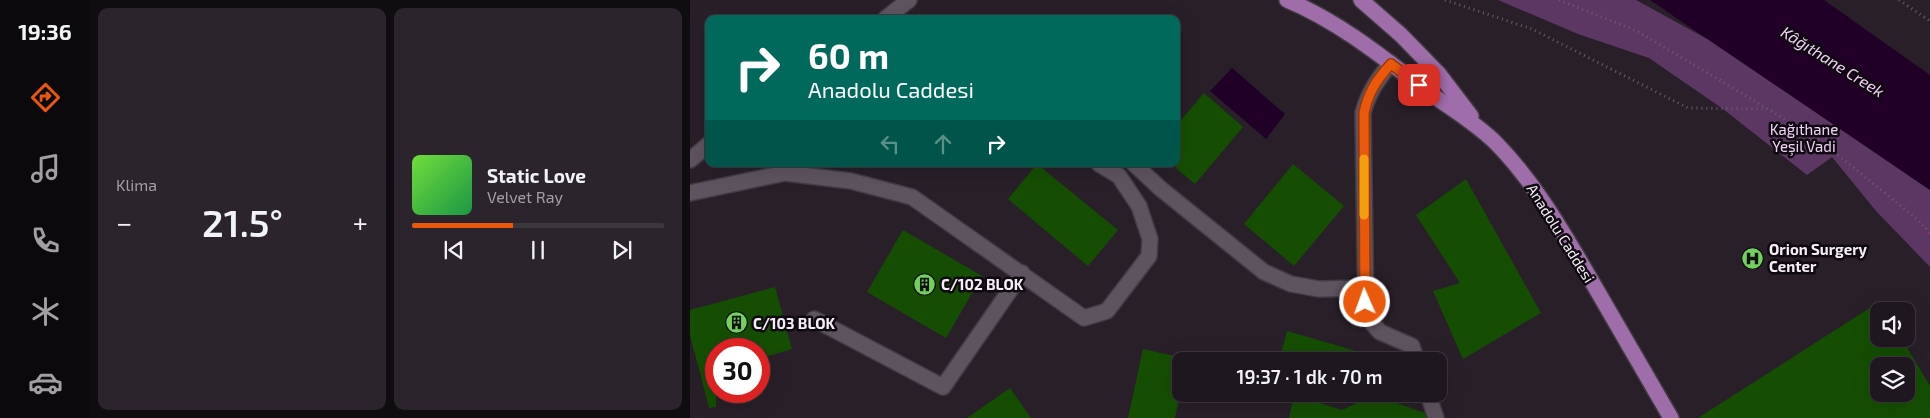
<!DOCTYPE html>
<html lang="tr">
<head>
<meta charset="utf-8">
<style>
  :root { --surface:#1e171f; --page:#2b242c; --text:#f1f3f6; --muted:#a19fa4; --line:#3c363d; --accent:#ea580c }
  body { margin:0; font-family:"Exo 2",sans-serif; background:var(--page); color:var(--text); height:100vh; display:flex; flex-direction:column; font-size:19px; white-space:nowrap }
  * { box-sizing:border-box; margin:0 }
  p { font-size:16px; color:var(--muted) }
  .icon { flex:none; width:28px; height:28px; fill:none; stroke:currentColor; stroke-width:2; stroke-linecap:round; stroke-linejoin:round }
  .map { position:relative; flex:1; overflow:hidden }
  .drawer { display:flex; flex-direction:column; gap:8px; padding:8px; background:#100d11; width:600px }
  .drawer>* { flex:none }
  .guide { position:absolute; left:15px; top:15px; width:475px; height:152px; border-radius:10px; box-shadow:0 5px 20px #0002,0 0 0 1px var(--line); background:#00695c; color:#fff; overflow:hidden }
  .fabs { position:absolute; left:1180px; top:302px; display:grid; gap:10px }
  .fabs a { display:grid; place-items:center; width:45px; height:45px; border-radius:10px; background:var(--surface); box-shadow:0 5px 20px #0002,0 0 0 1px var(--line); font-size:25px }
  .speed { position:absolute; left:15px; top:338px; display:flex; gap:10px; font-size:25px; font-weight:700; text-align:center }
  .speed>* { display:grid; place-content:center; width:65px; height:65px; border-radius:50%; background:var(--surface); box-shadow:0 5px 20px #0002,0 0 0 1px var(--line); line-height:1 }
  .speed .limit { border:8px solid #d22; background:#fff; color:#111 }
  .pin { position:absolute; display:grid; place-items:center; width:42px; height:42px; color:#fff; margin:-21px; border-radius:10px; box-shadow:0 2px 8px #0006 }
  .me { position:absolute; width:55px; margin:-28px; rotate:358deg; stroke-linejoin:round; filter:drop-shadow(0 0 4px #0008) }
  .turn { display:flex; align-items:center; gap:18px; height:105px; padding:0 20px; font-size:22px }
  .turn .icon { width:65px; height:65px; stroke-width:2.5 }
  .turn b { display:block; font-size:35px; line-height:42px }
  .lanes { display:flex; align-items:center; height:48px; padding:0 20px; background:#0003; justify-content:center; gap:25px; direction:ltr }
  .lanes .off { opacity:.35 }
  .big { font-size:38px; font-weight:600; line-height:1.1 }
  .drawer .widget { flex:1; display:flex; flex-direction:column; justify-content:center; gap:8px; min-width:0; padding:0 18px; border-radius:10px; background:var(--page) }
  .song { display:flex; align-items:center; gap:15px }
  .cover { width:60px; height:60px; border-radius:8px; background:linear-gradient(135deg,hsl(100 70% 55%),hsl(140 70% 35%)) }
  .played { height:5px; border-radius:2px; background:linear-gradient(90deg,var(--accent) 40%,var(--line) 40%) }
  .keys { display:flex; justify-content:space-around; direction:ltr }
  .heat { display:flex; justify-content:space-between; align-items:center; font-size:28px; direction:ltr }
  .drawer .tiles { flex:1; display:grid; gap:8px; grid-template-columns:repeat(2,1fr) }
  .trip { position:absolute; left:482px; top:352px; width:275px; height:50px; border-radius:10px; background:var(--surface); box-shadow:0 5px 20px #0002,0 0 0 1px var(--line); font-weight:600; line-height:50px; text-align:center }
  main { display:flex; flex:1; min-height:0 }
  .tab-bar { display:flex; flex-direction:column; width:90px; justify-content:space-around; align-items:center; background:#0c090c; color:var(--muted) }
  .tab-bar .icon { width:35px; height:35px }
  .tab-bar .active { color:var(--accent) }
  .tab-bar b { font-size:22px; color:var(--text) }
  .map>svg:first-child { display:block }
  .green { fill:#5d3764 }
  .water { fill:#200027 }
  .building { fill:#154e03; fill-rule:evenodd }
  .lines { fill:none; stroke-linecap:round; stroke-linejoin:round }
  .minor-casing { stroke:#423b44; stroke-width:18 }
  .major-casing { stroke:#423b44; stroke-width:18 }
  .path { stroke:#675f68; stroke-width:3; stroke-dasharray:1 4; stroke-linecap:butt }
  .minor { stroke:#5e5460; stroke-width:15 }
  .major { stroke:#9f6da9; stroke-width:15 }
  .route-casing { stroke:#983908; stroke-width:12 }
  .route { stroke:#ea580c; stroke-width:9 }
  .slow { stroke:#f59e0b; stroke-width:9 }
  .labels { text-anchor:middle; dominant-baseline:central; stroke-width:5; stroke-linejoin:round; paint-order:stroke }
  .park-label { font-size:15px; fill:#f3d4f8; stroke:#0e0a0f }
  .street-label { font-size:15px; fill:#f5eef6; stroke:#0e0a0f }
  .poi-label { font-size:15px; font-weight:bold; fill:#f5eef6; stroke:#0e0a0f; text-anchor:start }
  .water-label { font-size:16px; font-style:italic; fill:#f2d3f7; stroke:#0e0a0f }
</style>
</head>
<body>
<main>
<nav class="tab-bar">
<b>19:36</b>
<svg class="icon active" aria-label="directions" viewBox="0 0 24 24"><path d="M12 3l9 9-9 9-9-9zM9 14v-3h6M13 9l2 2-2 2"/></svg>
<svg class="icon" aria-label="music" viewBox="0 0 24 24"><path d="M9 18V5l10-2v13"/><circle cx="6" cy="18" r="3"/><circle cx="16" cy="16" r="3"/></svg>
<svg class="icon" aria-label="phone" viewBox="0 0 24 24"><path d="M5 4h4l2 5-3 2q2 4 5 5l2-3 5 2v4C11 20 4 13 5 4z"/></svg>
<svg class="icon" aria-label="climate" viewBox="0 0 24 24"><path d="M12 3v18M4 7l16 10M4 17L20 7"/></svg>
<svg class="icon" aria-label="car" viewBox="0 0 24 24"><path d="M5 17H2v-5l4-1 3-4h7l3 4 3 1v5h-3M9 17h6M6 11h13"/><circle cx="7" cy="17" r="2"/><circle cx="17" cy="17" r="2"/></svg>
</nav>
<section class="drawer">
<div class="tiles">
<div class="widget"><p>Klima</p>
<div class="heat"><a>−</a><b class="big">21.5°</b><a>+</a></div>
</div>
<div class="widget">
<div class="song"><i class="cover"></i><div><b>Static Love</b><p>Velvet Ray</p></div></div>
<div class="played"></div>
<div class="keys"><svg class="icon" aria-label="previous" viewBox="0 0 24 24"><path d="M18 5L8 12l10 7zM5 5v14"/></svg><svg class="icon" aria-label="pause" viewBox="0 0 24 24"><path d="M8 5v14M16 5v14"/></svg><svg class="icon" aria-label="next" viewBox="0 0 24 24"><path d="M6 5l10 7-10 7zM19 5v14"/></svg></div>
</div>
</div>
</section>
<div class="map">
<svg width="1240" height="418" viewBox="0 0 1240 418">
  <rect width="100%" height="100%" fill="#281f29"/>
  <polygon class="green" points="808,0 946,0 1019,40 1240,190 1240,267 1186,211 1142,157 1117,175 1033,109 959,58 888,34"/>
  <g class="water">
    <polygon points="960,0 1134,0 1240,75 1240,190"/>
    <polygon points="542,68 595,114 576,139 520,91"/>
  </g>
  <g class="building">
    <polygon points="514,93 553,127 505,184 486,168 486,126"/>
    <polygon points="347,164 428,230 398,266 318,199"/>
    <polygon points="603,164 654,206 604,266 554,224"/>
    <polygon points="776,179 851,313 773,359 743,291 770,283 726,215"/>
    <polygon points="213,230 292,276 256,338 177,292"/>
    <polygon points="85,287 102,349 69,359 69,349 26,349 26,407 19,408 0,335 0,310"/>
    <path d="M1189 302 1195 311H1189V339H1212L1240 386V418H1008ZM1189 366H1216V394H1189Z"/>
    <polygon points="597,331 680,355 679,361 589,361"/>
    <polygon points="453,349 498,359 497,361 491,361 491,390 485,418 438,418"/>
    <polygon points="320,388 341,418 277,418"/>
    <polygon points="604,395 652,410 684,395 735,413 736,418 599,418"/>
  </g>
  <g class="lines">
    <defs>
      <g id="minor">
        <polyline points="195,19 219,0"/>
        <path d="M701 63C688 79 678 93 673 113L676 316 690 332 722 346 727 361"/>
        <polyline points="0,160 19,144"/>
        <polyline points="444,164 471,189 574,272 601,284 629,289 675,288"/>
        <polyline points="0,193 95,173 161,181 222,197 394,318 417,311 459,256 460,239 449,206 429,176 409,164"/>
        <polyline points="124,319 253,387 332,273"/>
        <polyline points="738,394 746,418"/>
      </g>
      <g id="major">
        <path d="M597 0C643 19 685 51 725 82 751 103 782 119 806 143 845 183 873 232 901 280 928 326 954 372 981 418"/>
        <polyline points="671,0 711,35 749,74 781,116"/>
      </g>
    </defs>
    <use href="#minor" class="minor-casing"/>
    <use href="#major" class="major-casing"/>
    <g class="path">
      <polyline points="755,0 842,29 998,108 1076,109"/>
      <polyline points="869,0 947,31 1078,109 1133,143 1227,219 1240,233"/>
      <polyline points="1209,0 1240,21"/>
    </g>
    <use href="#minor" class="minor"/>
    <use href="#major" class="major"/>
  </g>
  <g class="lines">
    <defs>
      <path id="route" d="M675 302 674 113C678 93 687 79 701 64L729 85"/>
    </defs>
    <use href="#route" class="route-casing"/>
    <use href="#route" class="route"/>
    <polyline class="slow" points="674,159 674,215"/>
  </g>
  <defs>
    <symbol id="hospital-disc" viewBox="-11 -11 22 22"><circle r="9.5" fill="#73d25d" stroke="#0e0a0f"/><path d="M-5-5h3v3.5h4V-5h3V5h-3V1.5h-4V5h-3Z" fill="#111"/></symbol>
    <symbol id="building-disc" viewBox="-11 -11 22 22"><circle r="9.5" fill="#73d25d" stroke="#0e0a0f"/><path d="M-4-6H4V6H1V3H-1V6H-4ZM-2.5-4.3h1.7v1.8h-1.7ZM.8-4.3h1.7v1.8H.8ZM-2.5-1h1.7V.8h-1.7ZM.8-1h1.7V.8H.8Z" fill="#111"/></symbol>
  </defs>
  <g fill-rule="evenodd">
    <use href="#hospital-disc" x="1050" y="246" width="25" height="25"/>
    <use href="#building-disc" x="222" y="272" width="25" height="25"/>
    <use href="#building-disc" x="34" y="310" width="25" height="25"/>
  </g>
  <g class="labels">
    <g class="park-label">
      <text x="1114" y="129">Kağıthane<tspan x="1114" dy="17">Yeşil Vadi</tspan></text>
    </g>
    <g class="street-label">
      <text transform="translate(871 233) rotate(58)">Anadolu Caddesi</text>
    </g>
    <g class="poi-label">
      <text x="1079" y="249">Orion Surgery<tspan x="1079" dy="17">Center</tspan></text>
      <text x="251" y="284">C/102 BLOK</text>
      <text x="63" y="323">C/103 BLOK</text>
    </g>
    <g class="water-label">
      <text transform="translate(1143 61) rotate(32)">Kâğıthane Creek</text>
    </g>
  </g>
</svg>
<div class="fabs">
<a><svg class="icon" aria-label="sound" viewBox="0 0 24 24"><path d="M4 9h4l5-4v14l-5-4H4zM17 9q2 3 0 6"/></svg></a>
<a><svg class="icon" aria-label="layers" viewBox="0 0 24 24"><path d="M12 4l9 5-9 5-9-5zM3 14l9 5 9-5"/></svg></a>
</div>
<div class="speed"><div class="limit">30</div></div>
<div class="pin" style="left:729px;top:85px;background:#d93025"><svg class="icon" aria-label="arrive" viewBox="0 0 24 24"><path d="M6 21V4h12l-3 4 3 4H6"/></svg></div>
<svg class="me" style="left:675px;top:302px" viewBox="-20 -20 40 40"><circle r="17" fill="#ea580c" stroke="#fff" stroke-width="3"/><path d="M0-11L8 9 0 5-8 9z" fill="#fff"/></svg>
<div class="trip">19:37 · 1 dk · 70 m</div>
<div class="guide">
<div class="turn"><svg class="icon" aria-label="right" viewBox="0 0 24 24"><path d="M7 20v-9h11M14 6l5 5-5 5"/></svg><div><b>60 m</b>Anadolu Caddesi</div></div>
<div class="lanes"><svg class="icon off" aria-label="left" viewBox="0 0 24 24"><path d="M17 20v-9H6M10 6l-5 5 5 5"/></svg><svg class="icon off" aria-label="ahead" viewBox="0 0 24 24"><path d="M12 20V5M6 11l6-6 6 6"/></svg><svg class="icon" aria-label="right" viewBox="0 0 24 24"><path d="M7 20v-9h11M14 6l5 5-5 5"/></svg></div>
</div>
</div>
</main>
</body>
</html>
